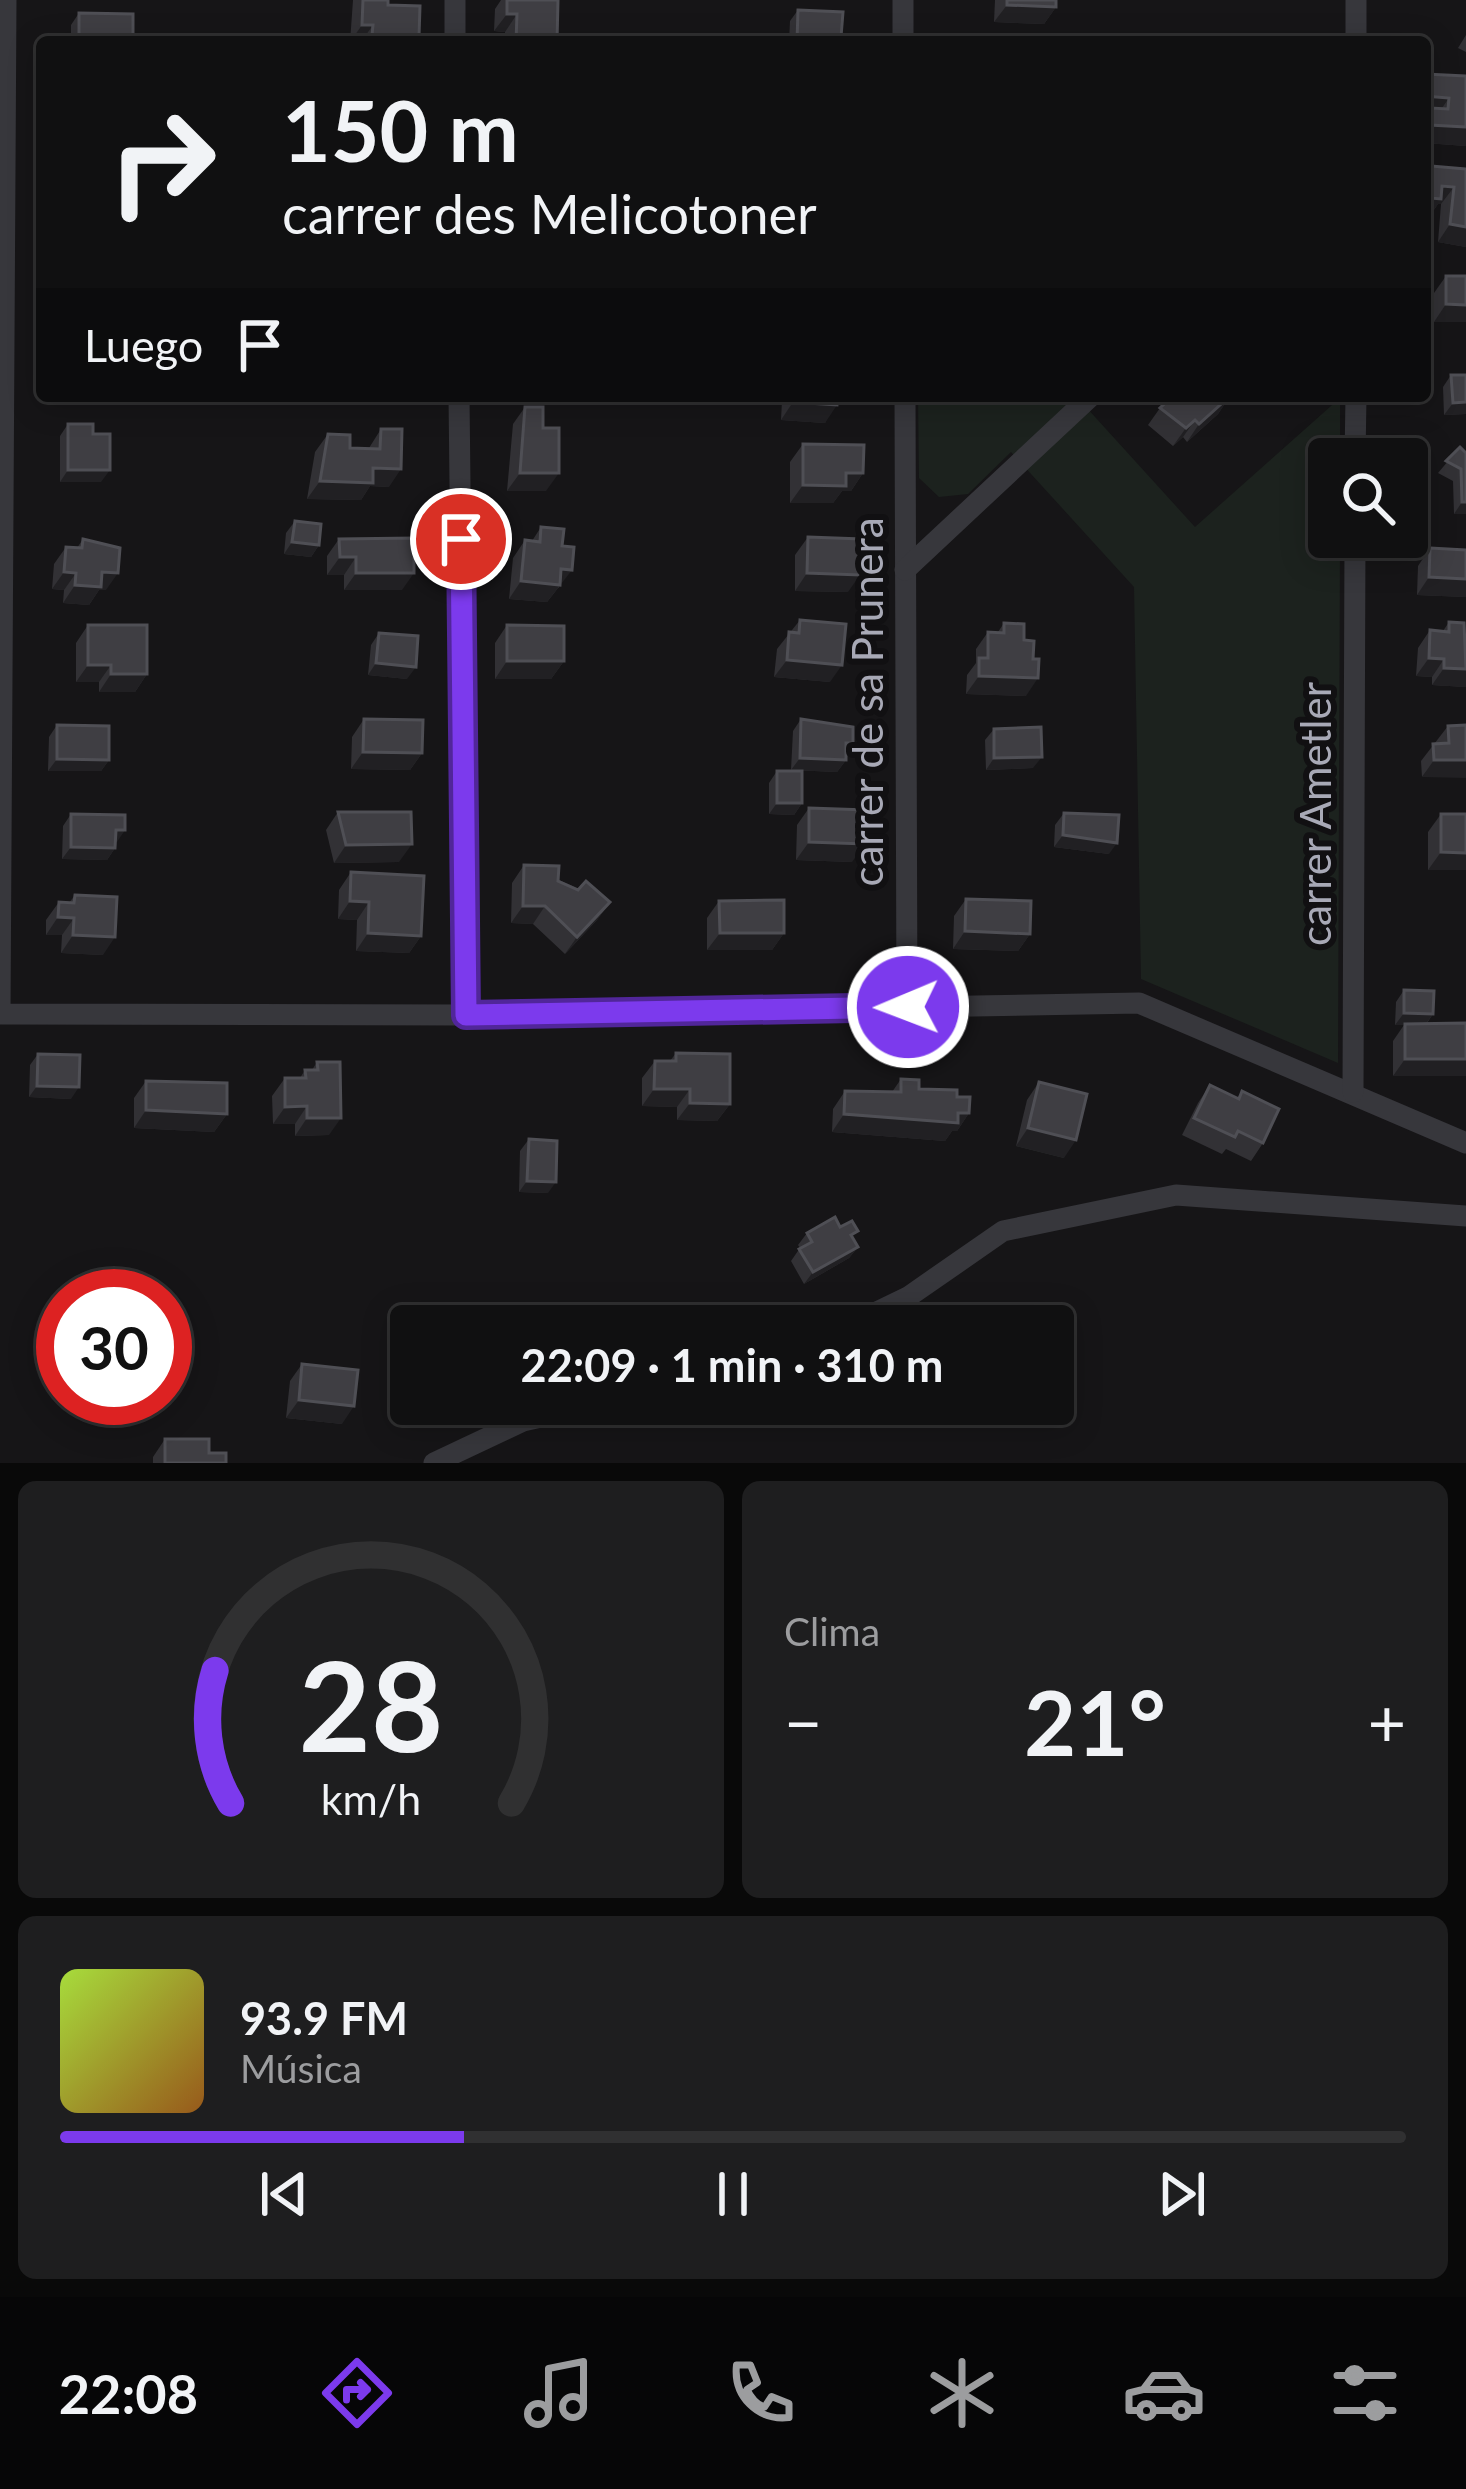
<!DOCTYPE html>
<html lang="es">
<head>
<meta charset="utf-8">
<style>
  :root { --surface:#101011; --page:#1e1e1f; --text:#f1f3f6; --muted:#9c9d9f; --line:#303031; --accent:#7c3aed }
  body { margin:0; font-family:Lato,sans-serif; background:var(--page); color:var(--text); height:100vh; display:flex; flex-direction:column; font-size:45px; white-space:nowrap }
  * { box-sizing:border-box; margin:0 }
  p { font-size:39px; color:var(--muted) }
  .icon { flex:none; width:66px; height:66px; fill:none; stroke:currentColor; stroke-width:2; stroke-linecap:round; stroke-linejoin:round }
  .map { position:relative; height:1463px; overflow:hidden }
  .panel { display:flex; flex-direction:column; gap:18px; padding:18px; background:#090909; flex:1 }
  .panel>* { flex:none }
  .top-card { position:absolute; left:36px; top:36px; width:1395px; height:366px; border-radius:12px; box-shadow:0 6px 30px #0003,0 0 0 3px var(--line); background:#101011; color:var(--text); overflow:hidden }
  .fabs { position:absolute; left:1308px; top:438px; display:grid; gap:24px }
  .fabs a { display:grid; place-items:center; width:120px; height:120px; border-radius:12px; background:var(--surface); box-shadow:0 6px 30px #0003,0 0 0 3px var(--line); font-size:60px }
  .speed { position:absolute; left:36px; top:1269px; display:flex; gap:24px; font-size:60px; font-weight:700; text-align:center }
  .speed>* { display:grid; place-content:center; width:156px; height:156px; border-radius:50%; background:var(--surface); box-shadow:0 6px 30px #0003,0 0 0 3px var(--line); line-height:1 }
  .speed .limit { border:18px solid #d22; background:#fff; color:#111 }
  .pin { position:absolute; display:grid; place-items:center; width:102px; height:102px; color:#fff; margin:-51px; border:6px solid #fff; border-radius:50%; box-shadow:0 3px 12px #0007 }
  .me { position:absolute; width:132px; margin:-66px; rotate:269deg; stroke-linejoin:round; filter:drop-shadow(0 0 9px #0008) }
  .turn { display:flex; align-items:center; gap:42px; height:252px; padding:0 48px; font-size:54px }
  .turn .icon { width:156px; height:156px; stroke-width:2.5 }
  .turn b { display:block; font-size:84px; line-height:102px }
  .then { display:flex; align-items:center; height:114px; padding:0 48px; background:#0003; gap:24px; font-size:45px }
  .big { font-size:90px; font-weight:700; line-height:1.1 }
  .panel .tile { flex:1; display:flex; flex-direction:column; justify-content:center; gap:18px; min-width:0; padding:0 42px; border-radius:18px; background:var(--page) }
  .panel .dial { align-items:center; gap:0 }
  .dial svg { height:312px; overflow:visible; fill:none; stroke:var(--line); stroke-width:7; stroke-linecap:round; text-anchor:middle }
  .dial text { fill:var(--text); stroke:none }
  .song { display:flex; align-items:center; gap:36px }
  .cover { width:144px; height:144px; border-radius:18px; background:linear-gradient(135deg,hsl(80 70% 55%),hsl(30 70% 35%)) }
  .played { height:12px; border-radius:6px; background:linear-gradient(90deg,var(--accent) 30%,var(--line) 30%) }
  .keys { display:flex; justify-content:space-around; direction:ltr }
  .heat { display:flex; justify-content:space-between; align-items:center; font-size:66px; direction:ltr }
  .panel .tiles { flex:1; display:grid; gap:18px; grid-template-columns:1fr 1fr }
  .tile:last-child { grid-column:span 2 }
  .trip { position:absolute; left:390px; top:1305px; width:684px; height:120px; border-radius:12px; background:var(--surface); box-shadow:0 6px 30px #0003,0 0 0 3px var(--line); font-weight:700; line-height:120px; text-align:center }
  .menu { display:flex; height:192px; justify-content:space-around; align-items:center; background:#060607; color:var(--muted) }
  .menu .icon { width:84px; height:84px }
  .menu .on { color:var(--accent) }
  .menu b { font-size:54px; color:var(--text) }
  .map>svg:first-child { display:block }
  .green { fill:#1c221e }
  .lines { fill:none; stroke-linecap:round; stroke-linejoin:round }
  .street { stroke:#37373c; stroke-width:21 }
  .wall { fill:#323135 }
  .shaded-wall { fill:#212023 }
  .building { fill:#3f3e43; stroke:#4f4f55; stroke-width:3 }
  .route-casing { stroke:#51269a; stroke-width:30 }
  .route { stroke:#7c3aed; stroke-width:21 }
  .labels { text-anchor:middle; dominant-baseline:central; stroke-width:12; stroke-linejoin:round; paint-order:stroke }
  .street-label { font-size:42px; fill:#a8a9b6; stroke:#111012 }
</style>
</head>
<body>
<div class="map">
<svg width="1466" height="1463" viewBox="0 0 1466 1463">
  <rect width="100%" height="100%" fill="#161517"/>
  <polygon class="green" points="918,396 1076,396 1195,527 1340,398 1340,459 1329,459 1329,537 1340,537 1338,1063 1141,979 1134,587 1011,452 968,494 939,497 919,478"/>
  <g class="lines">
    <g class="street">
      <polyline points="6,0 0,1014 466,1015 1139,1003 1466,1143"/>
      <polyline points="455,0 455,42"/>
      <polyline points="903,0 903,42"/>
      <polyline points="1356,0 1356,42"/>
      <polyline points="459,396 466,1015"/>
      <polyline points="905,396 907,1007"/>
      <polyline points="1355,459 1356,396"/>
      <polyline points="905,570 1091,396"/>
      <polyline points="1353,1092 1355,537"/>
      <polyline points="848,1326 908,1297 1003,1231 1176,1195 1466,1216"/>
      <polyline points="434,1463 523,1421 599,1404"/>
    </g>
  </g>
  <g class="wall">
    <polygon points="353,0 388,0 388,5 419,37 416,42 350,42"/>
    <polygon points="501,0 558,0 557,42 504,42 505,32 494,31 495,9"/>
    <polygon points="995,0 1056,0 1056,7 1044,24 994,22"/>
    <polygon points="798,10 838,42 789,42 790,21"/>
    <polygon points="79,13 133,42 71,42 71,25"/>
    <polygon points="1466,35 1466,52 1458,48"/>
    <polygon points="1425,74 1466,76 1466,146 1425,143"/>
    <polygon points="1431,166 1466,169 1466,247 1438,242 1441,204 1438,204 1429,217 1425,216 1425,175"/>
    <polygon points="1446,276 1466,276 1466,322 1434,322 1434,293"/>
    <polygon points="1451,375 1466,375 1466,414 1444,415 1443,387"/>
    <polygon points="774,396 838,396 825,423 781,420 782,400 774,399"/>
    <polygon points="1230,396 1218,414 1187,442 1183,437 1173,446 1148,425 1160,408"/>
    <polygon points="525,407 546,491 507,491 513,424"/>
    <polygon points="68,424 93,434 101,482 60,482 60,436"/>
    <polygon points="381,429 389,487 370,486 361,500 307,499 315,452 328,434 350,448 369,448"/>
    <polygon points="803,444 863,473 851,491 842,491 833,503 790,503 790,462"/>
    <polygon points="1460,447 1466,514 1454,514 1453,481 1438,473"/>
    <polygon points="295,521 319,545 311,557 284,554 286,533"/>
    <polygon points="541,527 559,588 558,588 547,602 509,599 513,558 525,540 532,541"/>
    <polygon points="808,537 848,592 795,591 795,555"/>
    <polygon points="83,539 106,590 99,590 89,605 63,603 64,590 52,589 54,564 66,547 77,548"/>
    <polygon points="339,539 402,590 344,590 344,575 327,575 327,556"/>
    <polygon points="1430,548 1466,550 1466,597 1417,595 1418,566"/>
    <polygon points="800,620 830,682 774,677 777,649"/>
    <polygon points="1449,622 1466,636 1466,687 1432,685 1432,677 1416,676 1418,648 1430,630 1443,631"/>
    <polygon points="1004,623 1024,640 1026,696 966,694 967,675 976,663 976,649 988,632 998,632"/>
    <polygon points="88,625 147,674 135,692 99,692 99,682 76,682 76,643"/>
    <polygon points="507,625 564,661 551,679 495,679 495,643"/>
    <polygon points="379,633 407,679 368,675 371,645"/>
    <polygon points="364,719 422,753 410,770 351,769 352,737"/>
    <polygon points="801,719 846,752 846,760 837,772 791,770 793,731"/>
    <polygon points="57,725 109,760 101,771 48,771 49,737"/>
    <polygon points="1466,725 1422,777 1421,761 1448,726"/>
    <polygon points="994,729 1033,768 986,770 985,740"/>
    <polygon points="777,771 802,803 794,815 769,814 769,783"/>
    <polygon points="809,808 852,862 796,860 797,825"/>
    <polygon points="338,812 399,862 334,863 326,830"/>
    <polygon points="1064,813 1109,854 1054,847 1055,825"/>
    <polygon points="71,814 125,830 115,842 115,848 107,860 62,859 63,826"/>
    <polygon points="1441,814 1466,870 1428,870 1428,832"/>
    <polygon points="524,865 610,902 597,920 565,954 533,924 511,923 512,883"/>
    <polygon points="351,872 421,936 409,953 356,951 357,920 338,919 339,890"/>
    <polygon points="75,895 103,955 61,953 62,935 46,935 46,920 59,902 69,903"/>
    <polygon points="966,899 1030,934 1018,951 953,949 954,916"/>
    <polygon points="719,901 784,933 772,950 707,950 707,918"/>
    <polygon points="1404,990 1433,1014 1427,1023 1466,1023 1393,1076 1393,1041 1404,1025 1395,1025 1396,1002"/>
    <polygon points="676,1053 730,1104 717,1121 677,1120 677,1107 642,1106 642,1078 655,1061 670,1061"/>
    <polygon points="38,1054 71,1099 29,1097 30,1065"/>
    <polygon points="317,1062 329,1135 295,1136 295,1124 273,1124 272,1096 285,1078 300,1078 305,1070 312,1070"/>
    <polygon points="901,1079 919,1089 957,1097 969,1113 957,1131 952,1131 945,1141 832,1132 833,1109 845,1091 892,1092"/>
    <polygon points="146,1081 227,1114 214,1132 134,1128 134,1098"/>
    <polygon points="1039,1082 1064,1158 1016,1146 1027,1100"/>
    <polygon points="1210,1085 1237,1098 1242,1091 1263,1143 1251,1161 1226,1149 1222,1154 1182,1135 1198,1103"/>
    <polygon points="529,1139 548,1193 519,1192 520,1151"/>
    <polygon points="840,1227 853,1239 858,1247 849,1258 804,1284 791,1261 800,1248 798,1245 807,1233"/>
    <polygon points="411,1358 411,1404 447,1404 424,1407 416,1419 397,1417 402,1372"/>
    <polygon points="302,1364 342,1424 286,1418 290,1381"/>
    <polygon points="165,1439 209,1453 226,1463 153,1463 153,1457"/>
  </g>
  <g class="shaded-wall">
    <polygon points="1007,5 1056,7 1044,24 994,22"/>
    <polygon points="507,14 517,14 505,32 494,31"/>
    <polygon points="362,25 373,25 361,42 350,42"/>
    <polygon points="372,35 419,37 416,42 368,42"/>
    <polygon points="825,36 841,37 838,42 820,42"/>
    <polygon points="1425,96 1449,98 1437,115 1431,108 1426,115"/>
    <polygon points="1430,125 1466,127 1466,146 1425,143 1425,133"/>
    <polygon points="1442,186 1454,187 1441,204 1438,204 1429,217 1425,216 1425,203"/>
    <polygon points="1450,224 1466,227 1466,247 1438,242"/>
    <polygon points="1446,304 1466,305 1466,322 1434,322"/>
    <polygon points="1230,396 1218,414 1187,442 1199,424"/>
    <polygon points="793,402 837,405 825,423 781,420"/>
    <polygon points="1466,402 1466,414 1444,415 1453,403"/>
    <polygon points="1195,420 1183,437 1173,446 1186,428"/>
    <polygon points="373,468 401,469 389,487 370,486 361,500 307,499 320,481"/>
    <polygon points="68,470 110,470 101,482 60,482"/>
    <polygon points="520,473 559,473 546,491 507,491"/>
    <polygon points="846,473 863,473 851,491 842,491 833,503 790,503 803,485"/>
    <polygon points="1462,502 1466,502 1466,514 1454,514"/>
    <polygon points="292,542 319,545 311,557 284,554"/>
    <polygon points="340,557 356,557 344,575 327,575"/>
    <polygon points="561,569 572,570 547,602 509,599 521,581"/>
    <polygon points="64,572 76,573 64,590 52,589"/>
    <polygon points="102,572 118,573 106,590 99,590 89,605 63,603 75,585"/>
    <polygon points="356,573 414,573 402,590 344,590"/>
    <polygon points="807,573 860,575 848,592 795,591"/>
    <polygon points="1429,577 1466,579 1466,597 1417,595"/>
    <polygon points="1429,658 1444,659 1432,677 1416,676"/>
    <polygon points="787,660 842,665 830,682 774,677"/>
    <polygon points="507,661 564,661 551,679 495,679"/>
    <polygon points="376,663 416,667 407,679 368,675"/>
    <polygon points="88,665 111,665 99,682 76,682"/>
    <polygon points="1444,668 1466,669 1466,687 1432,685"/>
    <polygon points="111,674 147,674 135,692 99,692"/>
    <polygon points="979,676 1038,678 1026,696 966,694"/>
    <polygon points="363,752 422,753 410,770 351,769"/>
    <polygon points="1042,757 1033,768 986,770 994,758"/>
    <polygon points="800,758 846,760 837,772 791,770"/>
    <polygon points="57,759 109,760 101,771 48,771"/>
    <polygon points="1434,760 1466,760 1466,778 1422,777"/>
    <polygon points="777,803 802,803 794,815 769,814"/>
    <polygon points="116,830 125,830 117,842 107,842"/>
    <polygon points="1063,835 1117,843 1109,854 1054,847"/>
    <polygon points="809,842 865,844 852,862 796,860"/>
    <polygon points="412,844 399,862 334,863 346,845"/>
    <polygon points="71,847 115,848 107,860 62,859"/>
    <polygon points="1441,852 1466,853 1466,870 1428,870"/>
    <polygon points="350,901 369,902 357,920 338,919"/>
    <polygon points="610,902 597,920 565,954 577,937"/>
    <polygon points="523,906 545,906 533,924 511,923"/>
    <polygon points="58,917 74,918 62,935 46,935"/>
    <polygon points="965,931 1030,934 1018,951 953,949"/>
    <polygon points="368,933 421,936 409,953 356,951"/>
    <polygon points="720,933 784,933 772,950 707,950"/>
    <polygon points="73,935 115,937 103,955 61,953"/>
    <polygon points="1404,1013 1433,1014 1425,1025 1395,1025"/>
    <polygon points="1405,1059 1466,1059 1466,1076 1393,1076"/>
    <polygon points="37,1086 79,1087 71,1099 29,1097"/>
    <polygon points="654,1089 690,1089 677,1107 642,1106"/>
    <polygon points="690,1103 730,1104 717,1121 677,1120"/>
    <polygon points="307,1106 295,1124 273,1124 285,1107"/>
    <polygon points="146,1110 227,1114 214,1132 134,1128"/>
    <polygon points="969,1113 957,1131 952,1131 945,1141 832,1132 844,1114"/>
    <polygon points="307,1118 341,1118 329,1135 295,1136"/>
    <polygon points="1028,1128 1076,1140 1064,1158 1016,1146"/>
    <polygon points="527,1181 556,1182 548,1193 519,1192"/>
    <polygon points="858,1247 849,1258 804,1284 813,1272"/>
    <polygon points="299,1400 354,1406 342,1424 286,1418"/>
    <polygon points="409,1400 411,1400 411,1404 447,1404 424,1407 416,1419 397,1417"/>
  </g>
  <g class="building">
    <polygon points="363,0 388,0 388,5 420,6 419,37 372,35 373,25 362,25"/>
    <polygon points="507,0 558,0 557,42 516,42 517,14 507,14"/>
    <polygon points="1007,0 1056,0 1056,7 1007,5"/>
    <polygon points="798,10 843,12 841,37 825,36 824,42 797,42"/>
    <polygon points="79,13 133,14 133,42 79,42"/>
    <polygon points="1425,74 1466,76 1466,127 1430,125 1431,108 1448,109 1449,98 1425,96"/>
    <polygon points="1431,166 1466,169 1466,227 1450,224 1454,187 1442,186 1441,199 1429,198"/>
    <polygon points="1446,276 1466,276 1466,305 1446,304"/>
    <polygon points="1451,375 1466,375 1466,402 1453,403"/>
    <polygon points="794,396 838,396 837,405 793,402"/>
    <polygon points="1173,396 1230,396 1199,424 1195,420 1186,428 1160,408"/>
    <polygon points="525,407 543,407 543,428 559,428 559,473 520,473"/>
    <polygon points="68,424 93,424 93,434 110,434 110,470 68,470"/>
    <polygon points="381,429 402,429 401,469 373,468 373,483 320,481 328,434 350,435 350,448 380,449"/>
    <polygon points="803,444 864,445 863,473 846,473 846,486 803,485"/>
    <polygon points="1460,447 1466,453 1466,502 1462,502 1461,469 1446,461"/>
    <polygon points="295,521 321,524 319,545 292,542"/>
    <polygon points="541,527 564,529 562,546 574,547 572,570 561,569 560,585 521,581 525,540 540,542"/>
    <polygon points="808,537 861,539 860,575 807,573"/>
    <polygon points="414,538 414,573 356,573 356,557 340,557 339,539"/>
    <polygon points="83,539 120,548 118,573 102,572 101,587 75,585 76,573 64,572 66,547 82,548"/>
    <polygon points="1430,548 1466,550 1466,579 1429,577"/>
    <polygon points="800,620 846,624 842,665 787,660 789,632 799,633"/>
    <polygon points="1449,622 1464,623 1466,669 1444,668 1444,659 1429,658 1430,630 1449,632"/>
    <polygon points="1004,623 1024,624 1024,640 1034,641 1033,659 1039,659 1038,678 979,676 979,658 988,658 988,632 1004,633"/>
    <polygon points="88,625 147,625 147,674 111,674 111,665 88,665"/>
    <polygon points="507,625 564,626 564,661 507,661"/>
    <polygon points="379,633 418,636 416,667 376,663"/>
    <polygon points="364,719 423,720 422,753 363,752"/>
    <polygon points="801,719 853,727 853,743 846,743 846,760 800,758"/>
    <polygon points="57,725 109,726 109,760 57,759"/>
    <polygon points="1466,725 1466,760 1434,760 1433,744 1449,743 1448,726"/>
    <polygon points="1041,727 1042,757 994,758 994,729"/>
    <rect x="777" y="771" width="25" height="32"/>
    <polygon points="809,808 866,810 865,844 809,842"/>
    <polygon points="338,812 411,812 412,844 346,845"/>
    <polygon points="1064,813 1119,815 1117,843 1063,835"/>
    <polygon points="71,814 125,815 125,830 116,830 115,848 71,847"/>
    <polygon points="1441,814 1466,814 1466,853 1441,852"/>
    <polygon points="524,865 559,866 558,881 578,890 586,881 610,902 577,937 545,906 523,906"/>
    <polygon points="351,872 424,876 421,936 368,933 369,902 350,901"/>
    <polygon points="75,895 117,897 115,937 73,935 74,918 58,917 59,902 74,903"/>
    <polygon points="966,899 1031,901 1030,934 965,931"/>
    <polygon points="784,900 784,933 720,933 719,901"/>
    <polygon points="1404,990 1434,991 1433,1014 1404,1013"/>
    <polygon points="1466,1023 1466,1059 1405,1059 1405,1024"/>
    <polygon points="676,1053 730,1054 730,1104 690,1103 690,1089 654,1089 655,1061 676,1061"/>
    <polygon points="38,1054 80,1055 79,1087 37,1086"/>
    <polygon points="317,1062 340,1062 341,1118 307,1118 307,1106 285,1107 285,1078 306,1078 305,1070 318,1070"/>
    <polygon points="901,1079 919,1080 919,1089 957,1090 957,1097 970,1097 969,1113 958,1113 958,1123 844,1114 845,1091 901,1092"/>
    <polygon points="146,1081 227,1083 227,1114 146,1110"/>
    <polygon points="1039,1082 1087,1094 1076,1140 1028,1128"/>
    <polygon points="1210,1085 1239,1099 1242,1091 1279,1109 1263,1143 1238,1131 1235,1137 1194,1118"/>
    <polygon points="529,1139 557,1141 556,1182 527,1181"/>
    <polygon points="835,1217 840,1227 852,1221 858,1231 851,1235 858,1247 813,1272 799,1249 812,1242 807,1233"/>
    <polygon points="302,1364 358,1370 354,1406 299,1400"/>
    <polygon points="165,1439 209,1439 209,1453 226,1453 226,1463 165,1463"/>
  </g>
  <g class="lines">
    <defs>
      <polyline id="route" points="461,539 466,1015 908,1007"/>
    </defs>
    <use href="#route" class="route-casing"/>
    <use href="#route" class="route"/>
  </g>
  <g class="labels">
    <g class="street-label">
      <text transform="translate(867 702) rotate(-90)">carrer de sa Prunera</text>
      <text transform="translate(1315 814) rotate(-90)">carrer Ametler</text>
    </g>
  </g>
</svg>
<div class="fabs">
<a><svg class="icon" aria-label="search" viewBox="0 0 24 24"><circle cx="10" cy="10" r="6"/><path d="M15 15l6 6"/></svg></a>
</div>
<div class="speed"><div class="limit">30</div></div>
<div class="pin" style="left:461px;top:539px;background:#d93025"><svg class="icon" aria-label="arrive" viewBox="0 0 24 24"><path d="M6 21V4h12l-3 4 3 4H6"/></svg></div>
<svg class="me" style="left:908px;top:1007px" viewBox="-20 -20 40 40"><circle r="17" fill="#7c3aed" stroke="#fff" stroke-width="3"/><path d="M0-11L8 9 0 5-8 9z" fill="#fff"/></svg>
<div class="trip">22:09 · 1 min · 310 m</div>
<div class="top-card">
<div class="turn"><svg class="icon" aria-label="right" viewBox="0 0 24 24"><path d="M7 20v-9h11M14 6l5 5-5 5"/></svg><div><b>150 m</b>carrer des Melicotoner</div></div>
<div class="then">Luego<svg class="icon" aria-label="arrive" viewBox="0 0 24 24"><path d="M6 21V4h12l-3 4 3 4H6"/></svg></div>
</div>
</div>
<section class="panel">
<div class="tiles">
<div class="tile dial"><svg viewBox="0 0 100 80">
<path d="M14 69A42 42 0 1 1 86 69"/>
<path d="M14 69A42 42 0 0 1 10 35" stroke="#7c3aed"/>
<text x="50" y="56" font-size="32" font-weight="700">28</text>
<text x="50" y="72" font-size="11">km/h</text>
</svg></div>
<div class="tile"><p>Clima</p>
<div class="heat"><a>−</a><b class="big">21°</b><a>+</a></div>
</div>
<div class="tile">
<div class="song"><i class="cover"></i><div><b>93.9 FM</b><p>Música</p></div></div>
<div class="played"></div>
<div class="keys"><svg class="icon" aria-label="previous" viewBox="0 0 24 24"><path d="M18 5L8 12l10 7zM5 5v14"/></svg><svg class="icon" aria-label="pause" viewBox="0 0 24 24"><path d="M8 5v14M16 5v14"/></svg><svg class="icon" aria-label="next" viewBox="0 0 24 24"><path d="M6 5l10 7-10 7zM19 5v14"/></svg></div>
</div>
</div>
</section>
<nav class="menu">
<b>22:08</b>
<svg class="icon on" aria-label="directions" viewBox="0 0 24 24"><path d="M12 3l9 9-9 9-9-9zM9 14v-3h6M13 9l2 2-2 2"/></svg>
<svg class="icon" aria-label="music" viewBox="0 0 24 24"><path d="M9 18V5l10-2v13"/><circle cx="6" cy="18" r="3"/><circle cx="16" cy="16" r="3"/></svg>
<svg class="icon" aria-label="phone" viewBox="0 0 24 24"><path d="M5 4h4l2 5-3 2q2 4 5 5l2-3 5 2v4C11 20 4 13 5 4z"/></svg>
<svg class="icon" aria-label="climate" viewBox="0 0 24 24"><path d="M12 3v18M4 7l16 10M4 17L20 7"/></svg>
<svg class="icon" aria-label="car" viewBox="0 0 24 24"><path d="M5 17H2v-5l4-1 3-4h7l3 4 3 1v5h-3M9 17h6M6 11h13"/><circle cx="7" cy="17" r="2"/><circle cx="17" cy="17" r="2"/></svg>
<svg class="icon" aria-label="filters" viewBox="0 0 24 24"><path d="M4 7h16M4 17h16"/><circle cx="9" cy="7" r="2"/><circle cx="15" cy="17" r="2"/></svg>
</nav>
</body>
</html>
